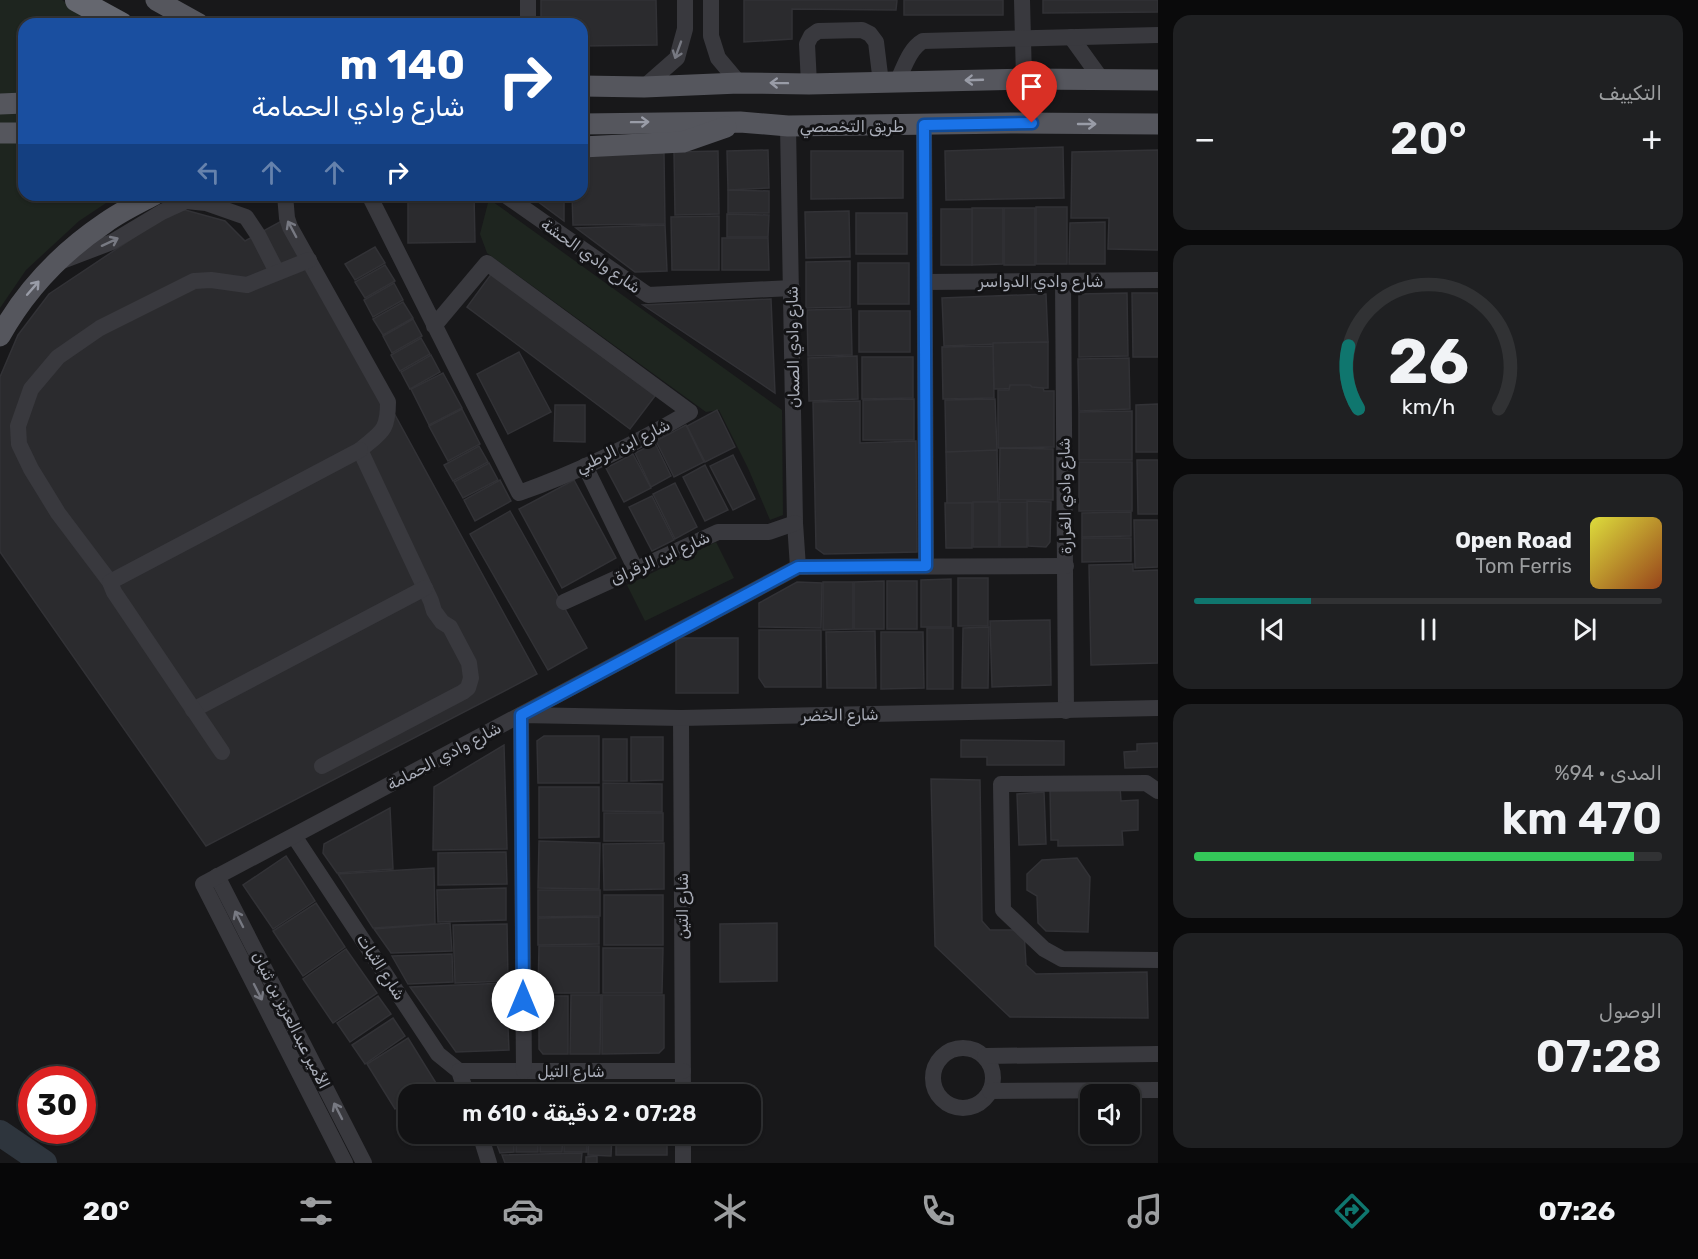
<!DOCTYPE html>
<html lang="ar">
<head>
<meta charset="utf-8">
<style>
  :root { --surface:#121214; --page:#1f2022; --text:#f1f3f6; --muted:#9c9ea0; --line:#313234; --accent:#0f766e }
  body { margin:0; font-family:Rubik,"Noto Naskh Arabic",sans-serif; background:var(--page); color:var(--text); direction:rtl; height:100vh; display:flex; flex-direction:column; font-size:22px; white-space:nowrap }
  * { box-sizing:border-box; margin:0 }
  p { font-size:20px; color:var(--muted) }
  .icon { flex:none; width:33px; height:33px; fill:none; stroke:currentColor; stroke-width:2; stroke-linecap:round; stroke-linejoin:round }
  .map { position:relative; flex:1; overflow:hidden; direction:ltr }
  .drawer { display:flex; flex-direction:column; gap:15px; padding:15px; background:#0a0a0b; width:540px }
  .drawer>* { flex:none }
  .banner { position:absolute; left:18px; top:18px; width:570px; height:183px; border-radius:18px; box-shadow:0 2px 4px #0004,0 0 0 2px var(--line); direction:rtl; background:#1a4fa0; color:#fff; overflow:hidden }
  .fabs { position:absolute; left:1080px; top:1084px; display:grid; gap:12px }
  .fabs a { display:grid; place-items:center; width:60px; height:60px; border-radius:12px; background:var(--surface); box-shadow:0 2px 4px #0004,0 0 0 2px var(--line); font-size:30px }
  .speed { position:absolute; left:18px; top:1066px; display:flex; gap:12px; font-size:30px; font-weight:700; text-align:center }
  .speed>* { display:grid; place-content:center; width:78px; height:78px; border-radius:50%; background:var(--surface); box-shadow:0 2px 4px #0004,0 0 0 2px var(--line); line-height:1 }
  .speed .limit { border:9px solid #d22; background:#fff; color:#111 }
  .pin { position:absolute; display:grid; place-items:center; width:51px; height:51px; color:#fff; margin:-62px -26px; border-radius:50% 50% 50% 0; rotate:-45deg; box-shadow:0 0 6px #0007 }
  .pin .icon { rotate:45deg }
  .me { position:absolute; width:66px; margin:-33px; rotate:0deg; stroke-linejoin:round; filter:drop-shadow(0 0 4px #0008) }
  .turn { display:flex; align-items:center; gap:21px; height:126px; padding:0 24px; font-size:27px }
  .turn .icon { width:78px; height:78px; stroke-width:2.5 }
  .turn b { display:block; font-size:42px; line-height:51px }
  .lanes { display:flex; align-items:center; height:57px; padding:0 24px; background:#0003; justify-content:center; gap:30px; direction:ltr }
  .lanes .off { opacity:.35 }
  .big { font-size:45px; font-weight:600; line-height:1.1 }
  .drawer .tile { flex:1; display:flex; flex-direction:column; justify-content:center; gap:9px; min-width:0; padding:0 21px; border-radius:18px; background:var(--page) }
  .drawer .dial { align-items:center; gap:0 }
  .dial svg { height:156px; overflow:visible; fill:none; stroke:var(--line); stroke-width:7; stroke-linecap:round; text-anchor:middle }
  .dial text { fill:var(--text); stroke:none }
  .song { display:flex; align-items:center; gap:18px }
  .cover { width:72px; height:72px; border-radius:9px; background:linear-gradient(135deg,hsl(60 70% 55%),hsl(20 70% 35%)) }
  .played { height:6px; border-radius:3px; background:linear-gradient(90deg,var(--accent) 25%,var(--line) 25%) }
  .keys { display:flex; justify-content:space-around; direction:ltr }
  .heat { display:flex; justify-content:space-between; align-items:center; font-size:33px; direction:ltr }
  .charge { height:9px; border-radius:4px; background:linear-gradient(90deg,#34c759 94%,var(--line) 0) }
  .trip { position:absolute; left:398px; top:1084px; width:363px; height:60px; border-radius:18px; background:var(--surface); box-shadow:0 2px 4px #0004,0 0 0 2px var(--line); font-weight:600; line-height:60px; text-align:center; direction:rtl }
  .dock { display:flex; height:96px; justify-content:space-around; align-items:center; background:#070708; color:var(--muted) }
  .dock .icon { width:42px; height:42px }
  .dock .selected { color:var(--accent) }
  .dock b { font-size:27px; color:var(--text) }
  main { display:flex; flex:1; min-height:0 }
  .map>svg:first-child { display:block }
  .green { fill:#1e251f }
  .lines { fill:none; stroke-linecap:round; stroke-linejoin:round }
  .river { stroke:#2e353d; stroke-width:26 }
  .building { fill:#2b2b2e; stroke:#323236; stroke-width:1.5 }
  .minor { stroke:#39393e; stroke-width:16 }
  .major { stroke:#55565d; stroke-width:21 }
  .highway { stroke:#65676f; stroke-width:24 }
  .oneway { stroke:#777982 }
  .oneway2 { stroke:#999ca7 }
  .route-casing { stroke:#114b97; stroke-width:15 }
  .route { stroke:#1a73e8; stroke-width:10 }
  .labels { text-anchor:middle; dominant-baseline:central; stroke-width:6; stroke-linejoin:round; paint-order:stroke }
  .street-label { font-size:16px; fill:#aaaeb9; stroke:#131315 }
</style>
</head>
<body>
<main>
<section class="drawer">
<div class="tile"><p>التكييف</p>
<div class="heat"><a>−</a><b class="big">20°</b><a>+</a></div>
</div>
<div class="tile dial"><svg viewBox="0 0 100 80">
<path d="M14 69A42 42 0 1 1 86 69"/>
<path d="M14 69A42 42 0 0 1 9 37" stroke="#0f766e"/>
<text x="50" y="56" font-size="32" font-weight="700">26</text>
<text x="50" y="72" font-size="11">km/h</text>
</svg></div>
<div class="tile">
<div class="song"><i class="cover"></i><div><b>Open Road</b><p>Tom Ferris</p></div></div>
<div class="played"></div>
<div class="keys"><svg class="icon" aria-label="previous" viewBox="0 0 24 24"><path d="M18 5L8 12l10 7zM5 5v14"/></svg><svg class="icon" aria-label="pause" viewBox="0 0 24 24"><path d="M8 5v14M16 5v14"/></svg><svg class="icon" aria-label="next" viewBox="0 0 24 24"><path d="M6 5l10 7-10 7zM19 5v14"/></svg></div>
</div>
<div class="tile"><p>المدى · 94%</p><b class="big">470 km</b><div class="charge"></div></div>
<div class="tile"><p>الوصول</p><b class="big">07:28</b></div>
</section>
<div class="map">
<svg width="1158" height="1163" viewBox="0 0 1158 1163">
  <rect width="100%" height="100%" fill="#18181a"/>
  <g class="green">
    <polygon points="0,0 62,0 95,24 24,24 24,195 118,195 79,221 26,270 0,308"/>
    <polygon points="489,199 782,410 783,515 770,520 748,468 719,410 706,412 487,253 480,234"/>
    <polygon points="716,542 734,578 645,621 627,585"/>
  </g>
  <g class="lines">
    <polyline class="river" points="0,1133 44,1163"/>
  </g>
  <g class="building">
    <polygon points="541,0 656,0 657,45 582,46 582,24 541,24"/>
    <polygon points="744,0 897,0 896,10 792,9 792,39 744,42"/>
    <rect x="904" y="0" width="99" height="15"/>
    <polygon points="1043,0 1158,0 1158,12 1043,13"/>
    <polygon points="1063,147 1064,198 946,200 945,151"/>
    <polygon points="768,150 769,188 728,190 727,151"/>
    <polygon points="1158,150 1158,250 1108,249 1109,218 1071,218 1072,152"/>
    <polygon points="718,151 719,214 675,215 674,152"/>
    <polygon points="811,151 903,151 903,198 811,199"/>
    <polygon points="664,153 665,224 573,225 572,195 582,195 582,155"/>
    <polygon points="728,190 769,191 769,213 728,213"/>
    <polygon points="408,195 474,195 475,242 408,243"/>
    <polygon points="529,195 564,195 564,221"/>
    <rect x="1036" y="207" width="31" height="57"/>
    <polygon points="178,208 225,221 245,241 287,218 537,674 206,846 0,552 0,377 18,335 49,294"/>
    <polygon points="972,208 1003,208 1003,264 972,265"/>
    <rect x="1004" y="208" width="31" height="57"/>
    <rect x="941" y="209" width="31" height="56"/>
    <polygon points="849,211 850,257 806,258 805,212"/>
    <rect x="856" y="213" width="51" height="41"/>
    <polygon points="727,214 769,215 768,237 727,237"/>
    <polygon points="719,216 719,270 672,270 671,217"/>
    <polygon points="1105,222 1105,264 1069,264 1070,223"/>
    <polygon points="665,225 667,271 635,272 576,228"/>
    <polygon points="722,238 768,238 769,270 722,270"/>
    <polygon points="375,247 385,263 355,280 345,264"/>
    <polygon points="850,261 850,307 806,308 806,262"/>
    <rect x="858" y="263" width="51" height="41"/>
    <polygon points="385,265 395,281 365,298 355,282"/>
    <polygon points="492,273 655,396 630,429 467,307"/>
    <polygon points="394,283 403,300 373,317 364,300"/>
    <polygon points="1127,293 1128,356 1079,357 1079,294"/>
    <polygon points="1132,293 1158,293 1158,357 1133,357"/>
    <polygon points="1046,294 1048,342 944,346 942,298"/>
    <polygon points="771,299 775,393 643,305"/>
    <polygon points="403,302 413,318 383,335 373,319"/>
    <polygon points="851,309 852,355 808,356 807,310"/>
    <rect x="859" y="311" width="51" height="41"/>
    <polygon points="413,319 422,336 392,353 383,336"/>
    <polygon points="421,338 430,354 400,371 391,355"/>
    <polygon points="1048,342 1048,388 994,389 993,343"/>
    <polygon points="993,346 994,398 943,399 942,347"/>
    <polygon points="519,352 551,412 508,434 477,374"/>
    <polygon points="431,355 440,372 410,389 401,372"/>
    <polygon points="857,356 858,399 809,401 808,358"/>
    <polygon points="862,357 913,357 913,398 862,399"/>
    <polygon points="1129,358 1130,409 1079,411 1078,359"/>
    <polygon points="443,373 462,408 429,425 411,389"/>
    <polygon points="1010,385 1030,385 1032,387 1043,388 1044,391 1054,391 1054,447 998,448 998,390 1009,390"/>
    <polygon points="914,399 914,440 863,440 863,400"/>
    <polygon points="995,399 997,451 946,452 945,400"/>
    <polygon points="860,401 860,443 916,441 917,552 824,554 816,548 813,402"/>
    <polygon points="1158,404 1158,452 1136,452 1136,405"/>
    <polygon points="555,405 585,405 585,442 554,441"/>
    <polygon points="462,409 480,444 448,461 429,426"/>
    <polygon points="717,410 735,447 705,462 687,426"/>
    <polygon points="1132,411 1132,460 1079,460 1079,412"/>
    <polygon points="686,425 704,462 674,477 656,441"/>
    <polygon points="655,443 671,476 651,487 635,453"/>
    <polygon points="479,446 488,462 453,481 444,465"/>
    <polygon points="1000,448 1053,449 1053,500 999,500"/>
    <polygon points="997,450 998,502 947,504 946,452"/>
    <polygon points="633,454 651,488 624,502 606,468"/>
    <polygon points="733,455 755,499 733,510 710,466"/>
    <polygon points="1137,460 1158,460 1158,514 1138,514"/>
    <rect x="1079" y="462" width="53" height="49"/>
    <polygon points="489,463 498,480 463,498 454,482"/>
    <polygon points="705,465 728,510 705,521 683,477"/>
    <polygon points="500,480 511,501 475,521 464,500"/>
    <polygon points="574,480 616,558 562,588 519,509"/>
    <polygon points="675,483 697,527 675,539 653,494"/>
    <polygon points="652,496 674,540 652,551 629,507"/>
    <polygon points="1027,501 1051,502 1050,542 1046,547 1028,546"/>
    <rect x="973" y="502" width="26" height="45"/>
    <rect x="1000" y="502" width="27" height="45"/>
    <polygon points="945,503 972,503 972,548 946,548"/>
    <polygon points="510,511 587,648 548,670 470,534"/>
    <polygon points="1131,512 1131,536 1082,537 1082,513"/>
    <polygon points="1134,520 1158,520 1158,567 1135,568"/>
    <polygon points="1082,538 1131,538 1131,561 1082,562"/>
    <polygon points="1133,564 1133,571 1158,570 1158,663 1091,665 1089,565"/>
    <rect x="958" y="578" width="30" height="48"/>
    <polygon points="951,579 951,627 921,627 921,580"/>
    <polygon points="884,581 884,629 854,629 854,582"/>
    <rect x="887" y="581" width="30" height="48"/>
    <polygon points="797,582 822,583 821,628 759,627 759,603"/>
    <polygon points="823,582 853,582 853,629 823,630"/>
    <polygon points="1050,620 1051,685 992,687 990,621"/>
    <polygon points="989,627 988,688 962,688 963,628"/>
    <rect x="927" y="628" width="26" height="61"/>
    <polygon points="759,630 821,630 821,687 765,687 759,678"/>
    <polygon points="875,631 876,688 827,688 826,632"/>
    <polygon points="881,632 923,632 924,688 881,689"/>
    <rect x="676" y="638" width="62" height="55"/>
    <polygon points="544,736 599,736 599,783 538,783 537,741"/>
    <polygon points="631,737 663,737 663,780 631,781"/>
    <rect x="603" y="739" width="24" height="42"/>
    <polygon points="961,740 1064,741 1064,765 987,765 987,757 961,757"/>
    <polygon points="1158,743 1158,767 1125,768 1124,752 1137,751 1137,744"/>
    <polygon points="504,745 507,849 433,850 434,787"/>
    <polygon points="931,779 980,780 982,921 990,930 1024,930 1026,965 1036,974 1147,972 1148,1018 1010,1017 935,946"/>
    <polygon points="603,783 662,784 662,812 603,811"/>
    <polygon points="539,787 599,787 599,837 539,838"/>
    <polygon points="1120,787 1121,801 1138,800 1138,830 1122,831 1123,845 1058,846 1058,840 1051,840 1050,788"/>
    <polygon points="1044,792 1046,844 1019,845 1017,794"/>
    <polygon points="390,808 393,869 337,873 323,853 324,844"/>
    <rect x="604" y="813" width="59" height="28"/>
    <polygon points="539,841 600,843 599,889 538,888"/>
    <polygon points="664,843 664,889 604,890 603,844"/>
    <polygon points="506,852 507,884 438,885 438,853"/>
    <polygon points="286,856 315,901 273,929 243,885"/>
    <polygon points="1077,858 1090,877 1088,932 1046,931 1038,923 1037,896 1027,890 1027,874 1042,860"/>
    <polygon points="434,868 435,924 373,928 338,874"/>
    <polygon points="506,888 506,920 438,922 437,890"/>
    <polygon points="538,890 600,890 600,916 538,917"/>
    <rect x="604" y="895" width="59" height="50"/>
    <polygon points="316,903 345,947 303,976 273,931"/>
    <polygon points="599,917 599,944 538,945 538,918"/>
    <polygon points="450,923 452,951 391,953 374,929"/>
    <polygon points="777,923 777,981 720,982 720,924"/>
    <polygon points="507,924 508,981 455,983 453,925"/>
    <polygon points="539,946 599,946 599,993 538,993"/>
    <polygon points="603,948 663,948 662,993 603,993"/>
    <polygon points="346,949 377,993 333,1023 303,979"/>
    <polygon points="452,954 453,982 408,984 392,956"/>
    <polygon points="506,983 509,1050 456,1052 410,987"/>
    <polygon points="571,995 601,995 600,1054 570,1054"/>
    <polygon points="602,995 664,995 664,1048 659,1053 602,1054"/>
    <polygon points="378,996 391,1014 350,1042 337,1023"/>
    <polygon points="539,996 568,996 568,1054 543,1054 539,1049"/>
    <polygon points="393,1018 405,1036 365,1064 352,1045"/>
    <polygon points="408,1038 436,1083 417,1095 408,1095 408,1101 395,1109 367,1064"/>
    <polygon points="590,1083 613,1084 613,1095 590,1095"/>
    <polygon points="512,1084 512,1095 478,1095 475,1085"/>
    <polygon points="517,1084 539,1085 539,1095 517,1095"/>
    <polygon points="541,1084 563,1085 563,1095 541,1095"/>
    <polygon points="565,1084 588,1084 587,1095 565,1095"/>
    <polygon points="617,1084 662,1085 667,1095 617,1095"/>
    <polygon points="493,1134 514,1134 514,1152 500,1153"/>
    <rect x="516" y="1134" width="22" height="18"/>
    <polygon points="540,1134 563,1134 562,1152 540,1152"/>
    <rect x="564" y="1134" width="23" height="18"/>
    <polygon points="589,1134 612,1134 611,1156 588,1155"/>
    <rect x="616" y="1134" width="51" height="21"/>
    <polygon points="582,1153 581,1163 505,1163 502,1155"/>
    <polygon points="597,1156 597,1163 586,1163 586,1157"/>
  </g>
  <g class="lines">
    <g class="minor">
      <polyline points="711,0 711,36 718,58 739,83"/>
      <polyline points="1022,0 1024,79"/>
      <polyline points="528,24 528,0"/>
      <polyline points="1071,37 1102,80"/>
      <path d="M897 82C904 68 909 49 923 41L1158 35"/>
      <polyline points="809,84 807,44 811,36 818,31 862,30 870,34 876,42 881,83"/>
      <polyline points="644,87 677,58 685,29 685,0"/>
      <polyline points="924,125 926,566"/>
      <polyline points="788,126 795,523 798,567"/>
      <path d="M285 195 287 218 290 227 388 402C388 432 381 432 360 450L431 601 434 611 442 622 450 627 469 663 471 678 468 688 463 692 322 766"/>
      <path d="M369 195 519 493C579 472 635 444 690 412L487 263 434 326"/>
      <polyline points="505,195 648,295 792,288"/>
      <polyline points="62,261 112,242 162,212 186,201 206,203 246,217 258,235 277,272"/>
      <polyline points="1063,281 1066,711"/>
      <polyline points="925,282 1158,280"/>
      <polyline points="585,466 635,568"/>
      <polyline points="110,582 58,513 31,469 19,444 18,426 31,389 58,357 100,328 194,281 211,280 247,285 309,260"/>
      <polyline points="564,602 718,532 769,532 795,523"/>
      <polyline points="193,710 425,588"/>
      <polyline points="681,718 683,1095"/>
      <polyline points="222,752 114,592 110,582 360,450"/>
      <polyline points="1158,791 1146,783 1001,784 1003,910 1044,949 1062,959 1158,960"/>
      <polyline points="294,836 438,1054 459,1071 467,1095"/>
      <polyline points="217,876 364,1163"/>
      <circle cx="963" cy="1078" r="30"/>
      <polyline points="985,1056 1158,1054"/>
      <polyline points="459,1071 683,1071"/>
      <polyline points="524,1071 521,715 681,718 1158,708"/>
      <polyline points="990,1091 1158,1090"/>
      <polyline points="480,1134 489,1163"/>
      <polyline points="683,1134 683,1163"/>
      <polyline points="345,1163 203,884 798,567 1066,566"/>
    </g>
    <g class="major">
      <polyline points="156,0 199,24"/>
      <polyline points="582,86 644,87 739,83 809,84 1024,79 1158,80"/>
      <polyline points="0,104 24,103"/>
      <polyline points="582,124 740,122 788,126 1011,123 1158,124"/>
      <polyline points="0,133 24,133"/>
      <polyline points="582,147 683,142 726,127"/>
      <path d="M0 336C25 291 62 252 105 223 120 212 137 204 154 195"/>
    </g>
    <polyline class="highway" points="77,0 121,24"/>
  </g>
  <defs><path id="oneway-shaft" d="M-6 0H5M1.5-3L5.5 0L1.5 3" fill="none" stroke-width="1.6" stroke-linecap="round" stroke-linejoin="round" transform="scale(1.5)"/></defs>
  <g class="oneway">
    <use href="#oneway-shaft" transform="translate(678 50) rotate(110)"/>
    <use href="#oneway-shaft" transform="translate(292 229) rotate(-118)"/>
    <use href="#oneway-shaft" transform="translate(110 242) rotate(-25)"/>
    <use href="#oneway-shaft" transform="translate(239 919) rotate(-117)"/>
    <use href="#oneway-shaft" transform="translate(258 992) rotate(63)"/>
    <use href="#oneway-shaft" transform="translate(338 1111) rotate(-117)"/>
  </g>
  <g class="oneway2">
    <use href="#oneway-shaft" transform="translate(974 80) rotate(178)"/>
    <use href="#oneway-shaft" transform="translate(779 83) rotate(-179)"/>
    <use href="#oneway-shaft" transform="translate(640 122) rotate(-1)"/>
    <use href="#oneway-shaft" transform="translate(1087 124)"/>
    <use href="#oneway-shaft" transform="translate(33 288) rotate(-49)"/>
  </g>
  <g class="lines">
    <defs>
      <polyline id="route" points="523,1000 521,715 798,567 926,566 924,125 1032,123"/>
    </defs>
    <use href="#route" class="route-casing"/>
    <use href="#route" class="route"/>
  </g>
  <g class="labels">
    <g class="street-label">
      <text x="852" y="126">طريق التخصصي</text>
      <text transform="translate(591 256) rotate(35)">شارع وادي الحشة</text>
      <text x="1041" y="281">شارع وادي الدواسر</text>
      <text transform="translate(793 347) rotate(-91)">شارع وادي الصمان</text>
      <text transform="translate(623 446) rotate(-26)">شارع ابن الرطبي</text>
      <text transform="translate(1065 496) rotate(-91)">شارع وادي الغرارة</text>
      <text transform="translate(660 558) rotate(-24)">شارع ابن الرقراق</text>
      <text transform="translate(840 715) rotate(-1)">شارع الخضر</text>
      <text transform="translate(444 756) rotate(-28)">شارع وادي الحمامة</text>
      <text transform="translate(682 906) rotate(-90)">شارع التين</text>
      <text transform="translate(381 967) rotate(57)">شارع الثبات</text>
      <text transform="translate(291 1020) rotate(63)">الأمير عبدالعزيز بن ثنيان</text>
      <text x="571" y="1071">شارع التيل</text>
    </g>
  </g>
</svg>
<div class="fabs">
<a><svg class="icon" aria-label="sound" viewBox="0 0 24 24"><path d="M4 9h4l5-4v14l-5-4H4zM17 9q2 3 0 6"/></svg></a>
</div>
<div class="speed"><div class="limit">30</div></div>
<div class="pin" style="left:1032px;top:123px;background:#d93025"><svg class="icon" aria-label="arrive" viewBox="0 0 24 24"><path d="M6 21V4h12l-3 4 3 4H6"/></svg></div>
<svg class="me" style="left:523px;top:1000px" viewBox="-20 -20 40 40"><circle r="19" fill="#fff"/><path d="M0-13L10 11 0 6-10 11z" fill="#1a73e8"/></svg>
<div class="trip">07:28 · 2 دقيقة · 610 m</div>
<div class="banner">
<div class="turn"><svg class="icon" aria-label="right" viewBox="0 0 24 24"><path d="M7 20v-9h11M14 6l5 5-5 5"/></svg><div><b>140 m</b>شارع وادي الحمامة</div></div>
<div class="lanes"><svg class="icon off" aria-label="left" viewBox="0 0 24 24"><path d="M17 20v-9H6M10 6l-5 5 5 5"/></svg><svg class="icon off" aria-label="ahead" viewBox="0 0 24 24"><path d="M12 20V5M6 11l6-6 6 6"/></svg><svg class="icon off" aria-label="ahead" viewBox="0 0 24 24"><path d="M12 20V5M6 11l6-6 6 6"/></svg><svg class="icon" aria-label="right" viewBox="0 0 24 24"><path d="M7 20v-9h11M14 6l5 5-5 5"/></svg></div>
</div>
</div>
</main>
<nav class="dock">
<b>07:26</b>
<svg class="icon selected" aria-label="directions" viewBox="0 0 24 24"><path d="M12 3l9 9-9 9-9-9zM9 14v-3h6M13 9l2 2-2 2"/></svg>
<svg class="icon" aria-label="music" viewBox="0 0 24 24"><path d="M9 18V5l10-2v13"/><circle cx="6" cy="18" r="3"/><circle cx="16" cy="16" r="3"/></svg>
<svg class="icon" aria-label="phone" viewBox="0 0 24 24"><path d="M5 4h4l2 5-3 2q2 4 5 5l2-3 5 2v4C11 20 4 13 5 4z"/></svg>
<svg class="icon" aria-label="climate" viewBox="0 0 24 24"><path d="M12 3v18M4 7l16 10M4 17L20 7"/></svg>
<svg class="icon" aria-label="car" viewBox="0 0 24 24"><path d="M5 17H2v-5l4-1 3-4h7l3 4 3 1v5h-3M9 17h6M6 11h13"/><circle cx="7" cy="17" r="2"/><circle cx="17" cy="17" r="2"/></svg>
<svg class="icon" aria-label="filters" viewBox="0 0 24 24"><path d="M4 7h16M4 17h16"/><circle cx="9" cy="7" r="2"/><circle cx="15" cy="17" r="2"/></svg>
<b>20°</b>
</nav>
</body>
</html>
